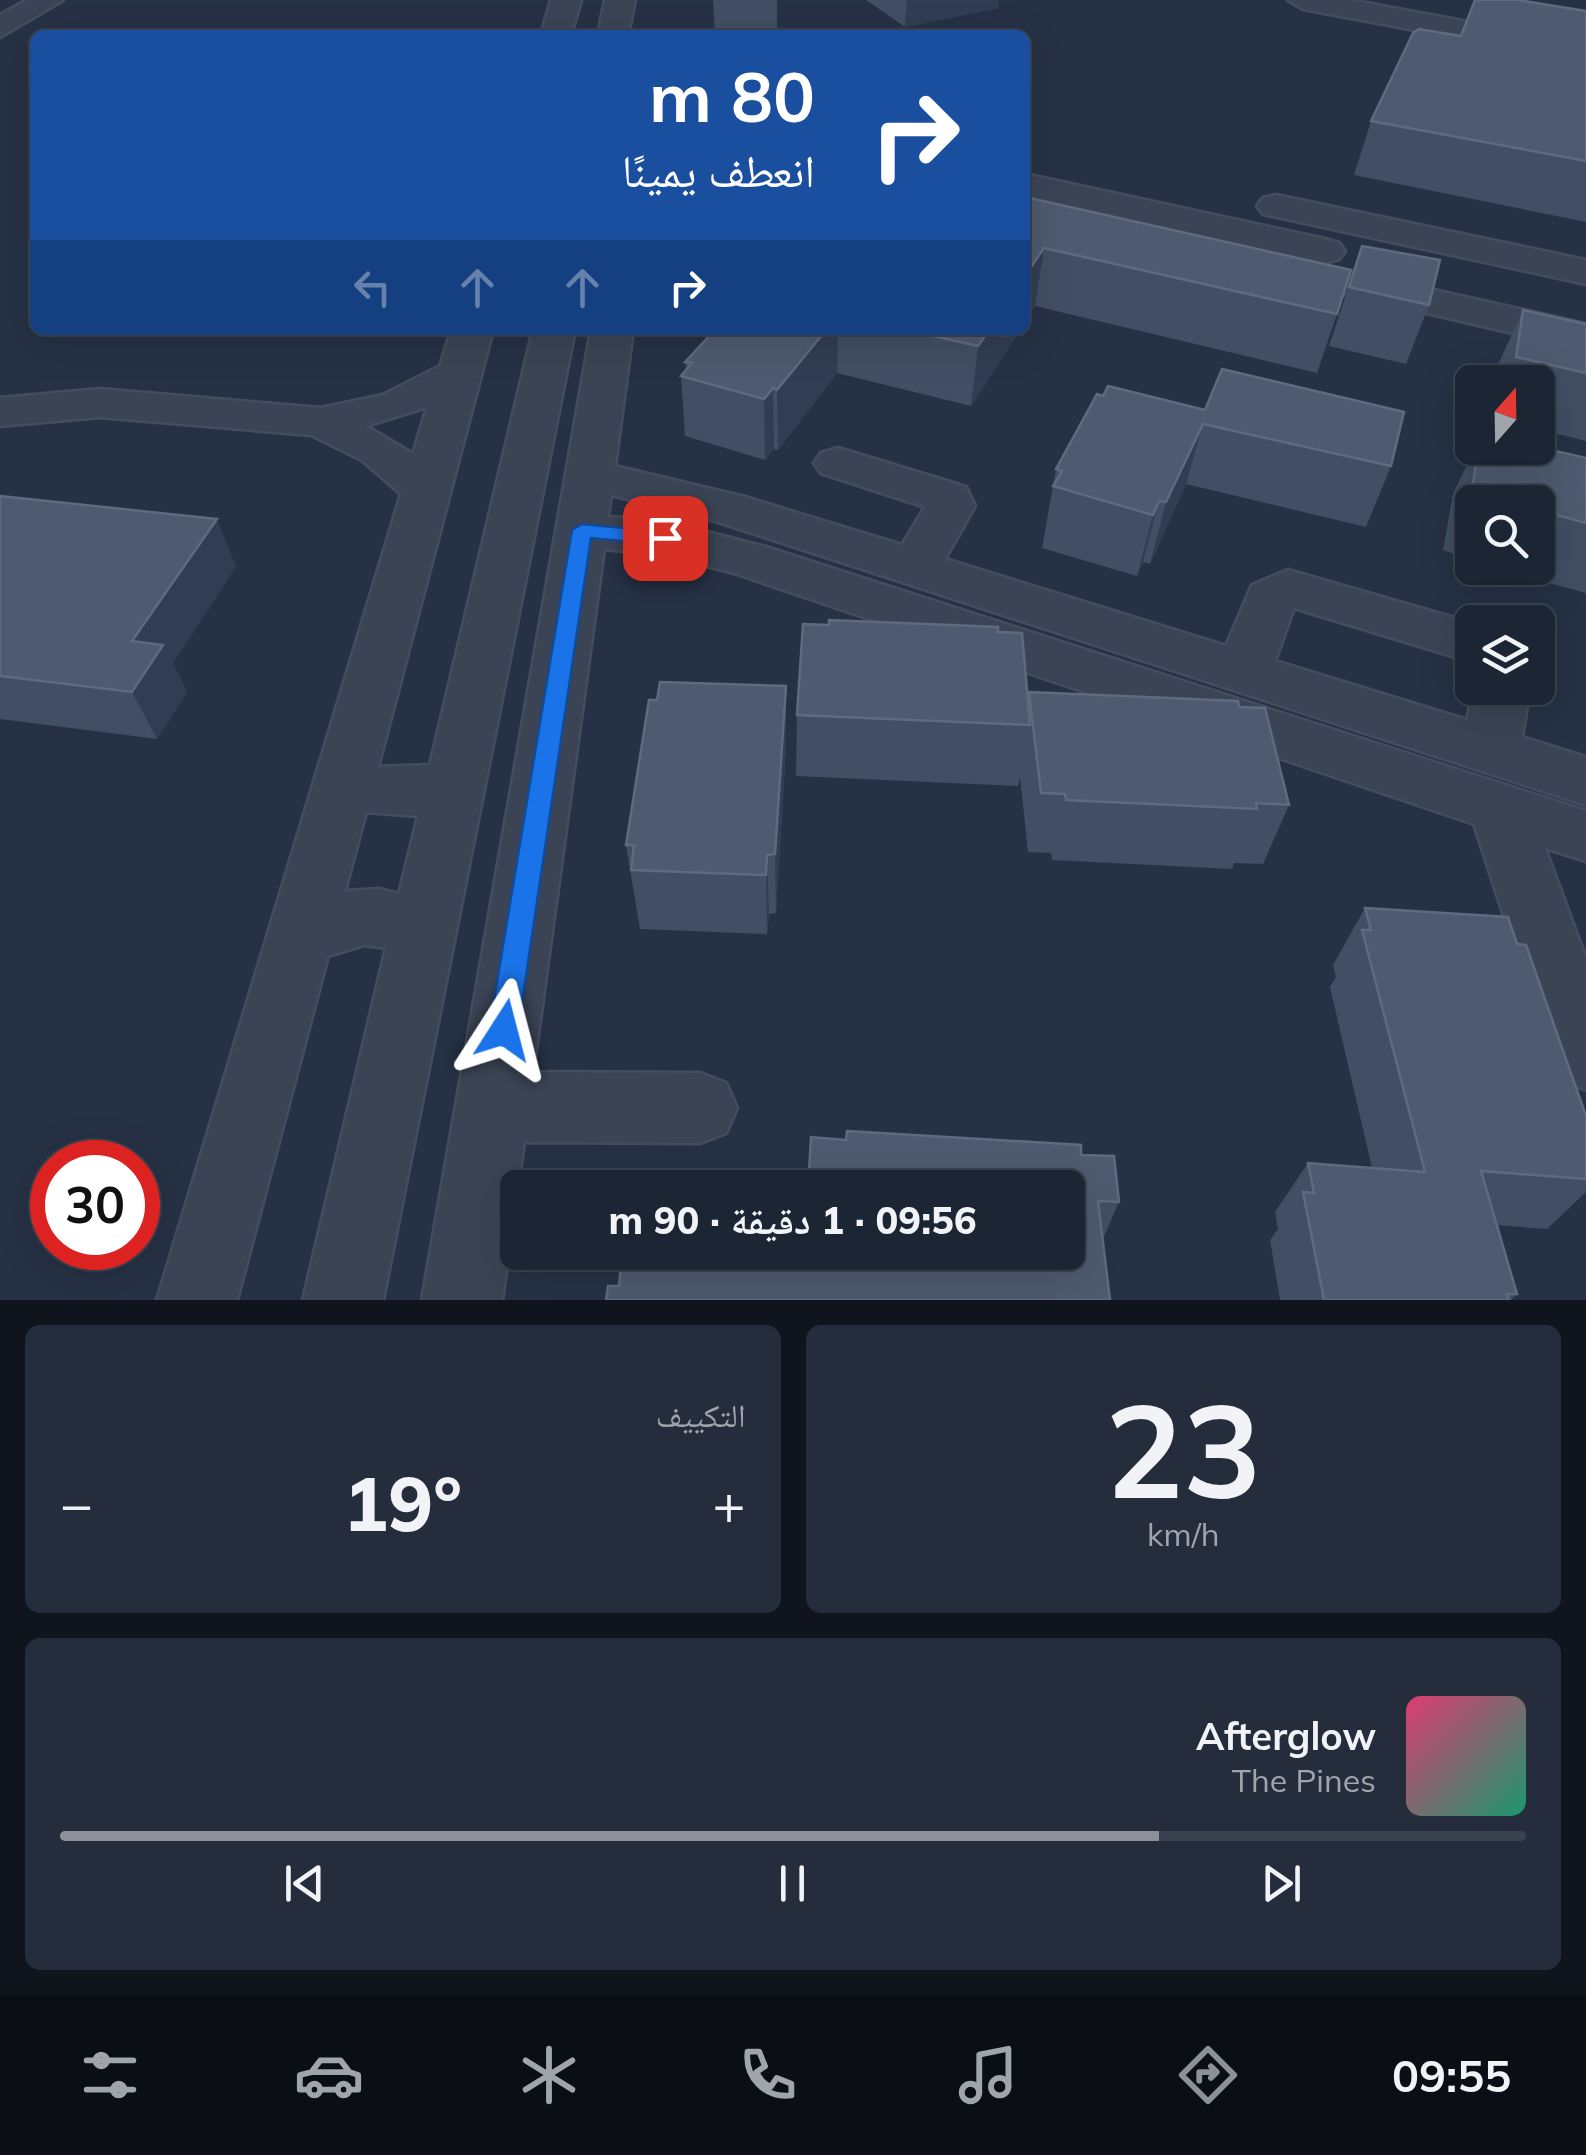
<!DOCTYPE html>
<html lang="ar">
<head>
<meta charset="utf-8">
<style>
  :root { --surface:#1c2534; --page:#252d3c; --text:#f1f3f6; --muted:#a0a5ac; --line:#3a424f; --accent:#8c9099 }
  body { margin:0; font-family:Mulish,"Noto Naskh Arabic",sans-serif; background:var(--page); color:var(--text); direction:rtl; height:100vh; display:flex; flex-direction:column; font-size:38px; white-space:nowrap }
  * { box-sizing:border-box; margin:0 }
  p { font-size:32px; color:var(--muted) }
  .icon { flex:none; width:55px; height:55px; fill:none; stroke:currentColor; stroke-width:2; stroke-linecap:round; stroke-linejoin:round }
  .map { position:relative; height:1300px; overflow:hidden; direction:ltr }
  .side { display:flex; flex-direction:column; gap:25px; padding:25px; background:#0f141d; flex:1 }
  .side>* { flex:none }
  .top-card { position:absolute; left:30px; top:30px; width:1000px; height:305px; border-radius:15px; box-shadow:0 10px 40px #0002,0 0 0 2px var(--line); direction:rtl; background:#1a4fa0; color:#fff; overflow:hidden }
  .needle { width:65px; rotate:20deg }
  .fabs { position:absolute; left:1455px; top:365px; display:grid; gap:20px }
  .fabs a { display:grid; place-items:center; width:100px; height:100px; border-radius:15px; background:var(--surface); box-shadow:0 10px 40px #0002,0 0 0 2px var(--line); font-size:50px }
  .speed { position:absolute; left:30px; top:1140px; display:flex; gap:20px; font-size:50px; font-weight:700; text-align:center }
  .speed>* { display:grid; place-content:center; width:130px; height:130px; border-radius:50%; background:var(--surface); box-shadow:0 10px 40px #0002,0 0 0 2px var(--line); line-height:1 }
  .speed .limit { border:15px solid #d22; background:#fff; color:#111 }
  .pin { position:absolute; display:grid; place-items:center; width:85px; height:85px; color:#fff; margin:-42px; border-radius:20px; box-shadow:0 5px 15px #0006 }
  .me { position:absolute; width:110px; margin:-55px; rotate:9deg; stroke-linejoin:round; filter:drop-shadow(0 0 8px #0008) }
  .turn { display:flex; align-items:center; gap:35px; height:210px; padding:0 50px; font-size:45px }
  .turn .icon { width:130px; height:130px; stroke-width:2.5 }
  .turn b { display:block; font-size:70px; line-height:85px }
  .lanes { display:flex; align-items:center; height:95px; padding:0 50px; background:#0003; justify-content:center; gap:50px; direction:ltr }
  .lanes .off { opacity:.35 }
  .big { font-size:75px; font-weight:800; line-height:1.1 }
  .side .tile { flex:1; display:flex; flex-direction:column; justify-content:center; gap:15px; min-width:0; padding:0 35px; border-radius:15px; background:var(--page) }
  .side .dial { align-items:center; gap:0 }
  .dial b { font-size:130px; line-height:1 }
  .song { display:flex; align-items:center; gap:30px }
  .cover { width:120px; height:120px; border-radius:15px; background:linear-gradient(135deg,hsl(340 70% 55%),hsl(160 70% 35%)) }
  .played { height:10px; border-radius:5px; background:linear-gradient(90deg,var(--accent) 75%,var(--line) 75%) }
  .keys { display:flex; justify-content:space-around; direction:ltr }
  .heat { display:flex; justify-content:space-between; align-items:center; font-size:55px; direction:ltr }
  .side .tiles { flex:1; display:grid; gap:25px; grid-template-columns:1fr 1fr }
  .tile:last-child { grid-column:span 2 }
  .trip { position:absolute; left:500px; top:1170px; width:585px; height:100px; border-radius:15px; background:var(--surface); box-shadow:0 10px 40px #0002,0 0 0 2px var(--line); font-weight:800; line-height:100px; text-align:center; direction:rtl }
  .tabs { display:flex; height:160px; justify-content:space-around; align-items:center; background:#0b0f15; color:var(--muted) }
  .tabs .icon { width:70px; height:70px }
  .tabs .current { color:var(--accent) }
  .tabs b { font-size:45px; color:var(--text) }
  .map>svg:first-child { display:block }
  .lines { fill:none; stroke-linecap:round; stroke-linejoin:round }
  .minor-casing { stroke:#444d5e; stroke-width:5 }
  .minor { fill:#3b4455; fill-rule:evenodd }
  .wall { fill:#414e63 }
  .shaded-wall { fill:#313d52 }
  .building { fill:#4e5a6f; stroke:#5f6a7e; stroke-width:2.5 }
  .route { fill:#1a73e8; stroke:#114b97; stroke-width:2.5 }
</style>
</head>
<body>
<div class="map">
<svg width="1586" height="1300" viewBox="0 0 1586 1300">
  <rect width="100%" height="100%" fill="#263145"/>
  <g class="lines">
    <defs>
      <g id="minor">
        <polygon points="27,0 63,0 0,37 0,15"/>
        <polygon points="551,0 581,0 571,35 541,35"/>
        <polygon points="605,0 635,0 628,35 598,35"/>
        <polygon points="1288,0 1350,0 1586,44 1586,62 1303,9"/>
        <polygon points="1025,174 1325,239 1339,243 1345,251 1339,259 1325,263 1025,196"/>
        <polygon points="1276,195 1586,260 1586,284 1263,214 1257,206 1263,198"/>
        <polygon points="1272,254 1586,324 1586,350 1258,274 1252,266 1258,258"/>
        <path d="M451 330H493L378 767 430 765 533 330H575L383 1300H303L386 948 364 945 328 956 237 1300H157L401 494 362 460 311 435 100 417 0 426V398L100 389 321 408 383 395 440 366ZM427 407 413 454 366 426ZM366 812 418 816 399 894 379 889 345 891Z"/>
        <polygon points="591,330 633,330 615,466 745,497 902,545 925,507 821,473 814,463 821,453 838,448 855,453 966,487 975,506 945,559 1226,646 1252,585 1288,570 1472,623 1472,662 1294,608 1275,661 1467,720 1474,688 1530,688 1522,737 1586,757 1586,805 715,521 611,495 608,517 665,521 766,547 1586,811 1586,861 1545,848 1586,959 1586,1090 1561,1080 1550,1057 1474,824 734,573 665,555 604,549 533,1072 700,1073 726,1083 737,1108 726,1133 700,1143 524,1142 502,1300 422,1300"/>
      </g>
    </defs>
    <use href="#minor" class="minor-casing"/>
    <use href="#minor" class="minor"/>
  </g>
  <g class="wall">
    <polygon points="713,0 777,0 777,35 715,35"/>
    <polygon points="866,0 999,0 998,8 905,27"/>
    <polygon points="1586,11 1586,222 1354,175 1371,121 1461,36"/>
    <polygon points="1025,197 1337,314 1317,373 1035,306 1025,322"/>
    <polygon points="1362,246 1429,305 1406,364 1329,346"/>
    <polygon points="1523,310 1586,324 1586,441 1538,429 1538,382 1494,382 1496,369"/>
    <polygon points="715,330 1020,330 971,406 837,373 778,450 774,449 765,460 685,436 681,376 686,371 685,362"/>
    <polygon points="1097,394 1391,466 1366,527 1186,484 1150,564 1143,562 1137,576 1042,548 1056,469"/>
    <polygon points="1475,448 1538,448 1586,458 1586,593 1494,568 1538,568 1538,502 1472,502 1472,560 1443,550 1453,494"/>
    <polygon points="0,496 236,566 173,663 187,692 157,739 0,719"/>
    <polygon points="998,632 1028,697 1029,692 1239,707 1289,805 1263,864 1234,863 1232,869 1052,860 1051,853 1028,852 1020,777 1018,786 796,776 797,715"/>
    <polygon points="786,747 776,913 769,914 767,934 640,929 626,845"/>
    <polygon points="1365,908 1517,944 1586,1116 1586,1192 1547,1229 1497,1225 1517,1294 1511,1300 1280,1300 1270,1240 1278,1229 1275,1212 1308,1163 1372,1168 1330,987 1336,977 1333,965"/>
    <polygon points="1081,1155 1119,1202 1103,1239 619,1286 804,1259"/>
  </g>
  <g class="shaded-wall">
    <polygon points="907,0 999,0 998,8 905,27"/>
    <polygon points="1044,248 1035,306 1025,322 1025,276"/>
    <polygon points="826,330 838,330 837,373 778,450 777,390"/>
    <polygon points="989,330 1020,330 971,406 978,346"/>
    <polygon points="773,388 774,449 765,460 764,399"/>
    <polygon points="1203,424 1186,484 1150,564 1166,502"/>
    <polygon points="1159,501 1143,562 1137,576 1153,515"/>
    <polygon points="217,519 236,566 173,663 187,692 157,739 132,692 132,641"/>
    <polygon points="786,686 786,747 776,913 775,854"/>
    <polygon points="767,855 769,914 767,934 766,875"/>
  </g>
  <g class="building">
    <polygon points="1475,0 1518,0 1586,11 1586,161 1371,121 1413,33 1419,29 1461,36"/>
    <polygon points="1025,197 1351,270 1337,314 1044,248 1025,276"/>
    <polygon points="1362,246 1440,260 1429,305 1349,287"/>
    <polygon points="1523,310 1586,324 1586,373 1516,357"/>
    <polygon points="715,330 826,330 777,390 773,388 764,399 681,376 692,363 685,362"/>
    <polygon points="907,330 989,330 978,346"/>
    <polygon points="1222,369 1404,412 1391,466 1203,424 1166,502 1159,501 1153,515 1053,486 1062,471 1056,469 1097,394 1103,396 1108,386 1205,410"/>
    <polygon points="1538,447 1586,458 1586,523 1538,510 1538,502 1515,502 1472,488 1479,448"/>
    <polygon points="0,496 217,519 132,641 163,645 132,692 0,676"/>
    <polygon points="829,620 998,627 998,632 1022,633 1030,725 797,715 803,624 829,625"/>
    <polygon points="660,682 786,686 775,854 767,855 766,875 631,870 634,845 626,845 649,700 657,700"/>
    <polygon points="1029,692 1238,701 1239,707 1265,708 1289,805 1256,803 1257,809 1066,800 1065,794 1041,793"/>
    <polygon points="1365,908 1508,917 1517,944 1526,945 1586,1116 1586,1179 1481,1171 1517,1294 1507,1294 1509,1300 1324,1300 1303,1192 1314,1193 1308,1163 1425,1172 1362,930 1371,930"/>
    <polygon points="847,1131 1081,1145 1081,1155 1114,1156 1119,1202 1098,1201 1110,1300 606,1300 608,1286 619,1286 622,1252 689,1252 804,1259 805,1252 1068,1252 1068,1188 808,1188 811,1137 846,1140"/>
  </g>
  <polygon class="route" points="582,524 665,532 676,538 665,545 591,538 518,1030 514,1039 504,1043 493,1039 489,1030 572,530"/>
</svg>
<div class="fabs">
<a><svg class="needle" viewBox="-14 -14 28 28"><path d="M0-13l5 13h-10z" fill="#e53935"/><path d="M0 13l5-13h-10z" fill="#a0a5ac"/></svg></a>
<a><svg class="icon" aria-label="search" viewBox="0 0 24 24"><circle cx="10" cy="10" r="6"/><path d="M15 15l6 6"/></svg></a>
<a><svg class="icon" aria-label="layers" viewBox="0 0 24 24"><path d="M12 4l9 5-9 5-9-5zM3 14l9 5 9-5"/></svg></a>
</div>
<div class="speed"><div class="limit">30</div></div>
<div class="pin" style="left:665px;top:538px;background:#d93025"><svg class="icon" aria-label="arrive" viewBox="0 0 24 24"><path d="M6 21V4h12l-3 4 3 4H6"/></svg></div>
<svg class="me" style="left:504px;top:1030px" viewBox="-20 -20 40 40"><path d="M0-17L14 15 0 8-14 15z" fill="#1a73e8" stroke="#fff" stroke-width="4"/></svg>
<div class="trip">09:56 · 1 دقيقة · 90 m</div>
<div class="top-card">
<div class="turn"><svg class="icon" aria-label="right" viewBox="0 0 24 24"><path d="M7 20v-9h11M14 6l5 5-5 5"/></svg><div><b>80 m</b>انعطف يمينًا</div></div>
<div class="lanes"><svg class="icon off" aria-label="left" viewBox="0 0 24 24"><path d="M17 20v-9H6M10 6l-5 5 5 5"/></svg><svg class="icon off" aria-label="ahead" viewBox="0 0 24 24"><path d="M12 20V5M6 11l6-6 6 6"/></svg><svg class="icon off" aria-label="ahead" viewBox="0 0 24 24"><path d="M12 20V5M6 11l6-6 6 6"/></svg><svg class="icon" aria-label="right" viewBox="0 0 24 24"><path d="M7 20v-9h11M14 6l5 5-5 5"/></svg></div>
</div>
</div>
<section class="side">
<div class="tiles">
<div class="tile dial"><b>23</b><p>km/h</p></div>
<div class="tile"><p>التكييف</p>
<div class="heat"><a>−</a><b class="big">19°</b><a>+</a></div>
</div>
<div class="tile">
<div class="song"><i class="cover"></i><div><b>Afterglow</b><p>The Pines</p></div></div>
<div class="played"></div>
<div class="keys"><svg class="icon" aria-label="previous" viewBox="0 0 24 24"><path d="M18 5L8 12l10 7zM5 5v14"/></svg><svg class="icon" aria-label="pause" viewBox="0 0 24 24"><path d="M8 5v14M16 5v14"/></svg><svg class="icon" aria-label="next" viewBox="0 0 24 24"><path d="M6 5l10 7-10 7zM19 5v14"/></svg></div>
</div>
</div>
</section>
<nav class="tabs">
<b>09:55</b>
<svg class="icon current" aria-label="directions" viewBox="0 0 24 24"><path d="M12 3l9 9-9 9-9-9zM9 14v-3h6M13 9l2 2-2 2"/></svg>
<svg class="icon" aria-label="music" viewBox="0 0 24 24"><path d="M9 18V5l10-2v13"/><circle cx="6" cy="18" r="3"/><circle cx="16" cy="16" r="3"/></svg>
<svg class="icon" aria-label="phone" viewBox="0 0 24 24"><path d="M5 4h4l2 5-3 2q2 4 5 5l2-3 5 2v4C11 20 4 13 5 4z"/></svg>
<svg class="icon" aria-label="climate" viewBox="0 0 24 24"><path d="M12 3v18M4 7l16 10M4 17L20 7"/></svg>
<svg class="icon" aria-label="car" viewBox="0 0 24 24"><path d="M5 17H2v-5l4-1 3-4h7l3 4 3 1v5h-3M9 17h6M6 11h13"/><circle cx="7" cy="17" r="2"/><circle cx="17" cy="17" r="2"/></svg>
<svg class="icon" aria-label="filters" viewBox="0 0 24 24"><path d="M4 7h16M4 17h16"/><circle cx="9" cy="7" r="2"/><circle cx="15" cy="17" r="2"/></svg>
</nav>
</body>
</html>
